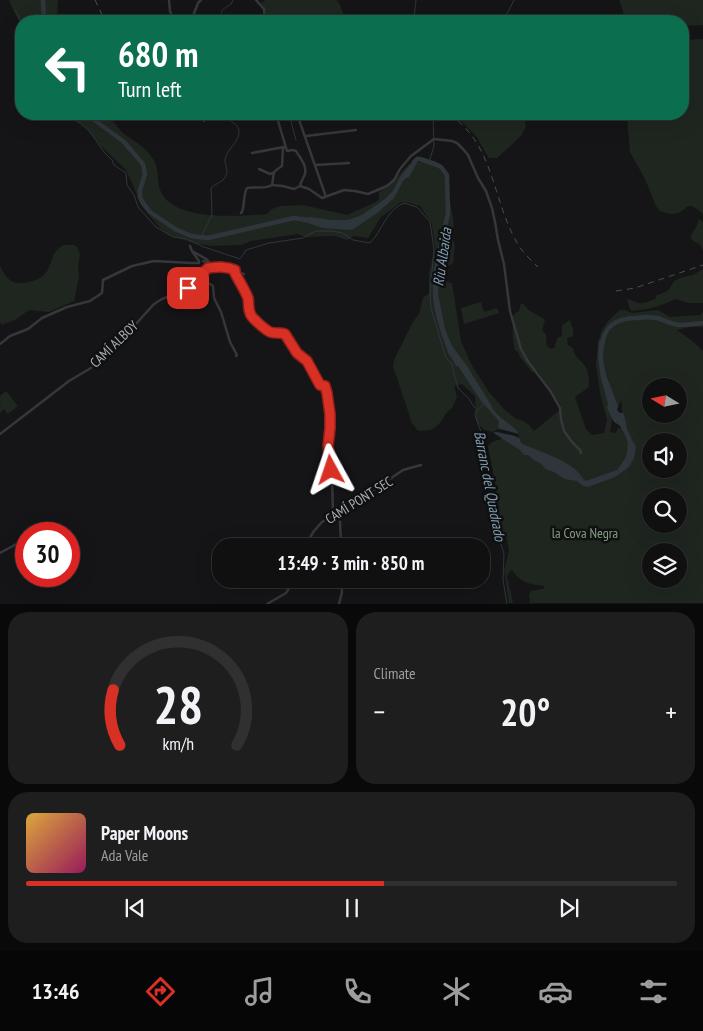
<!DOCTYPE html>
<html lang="en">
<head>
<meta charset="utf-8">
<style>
  :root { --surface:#101011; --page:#1e1e1f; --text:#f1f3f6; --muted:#9c9d9f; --line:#303031; --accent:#d93025 }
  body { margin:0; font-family:"PT Sans Narrow",sans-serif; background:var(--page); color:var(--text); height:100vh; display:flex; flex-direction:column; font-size:19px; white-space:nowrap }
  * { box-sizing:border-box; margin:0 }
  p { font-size:16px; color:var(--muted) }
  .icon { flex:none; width:28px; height:28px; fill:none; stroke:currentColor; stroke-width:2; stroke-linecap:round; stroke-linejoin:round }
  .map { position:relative; height:604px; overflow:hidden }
  .sheet { display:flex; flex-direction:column; gap:8px; padding:8px; background:#090909; flex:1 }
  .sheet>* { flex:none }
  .top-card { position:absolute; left:15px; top:15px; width:674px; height:105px; border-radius:20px; box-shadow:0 5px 20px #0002,0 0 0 1px var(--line); background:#0b6e4f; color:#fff; overflow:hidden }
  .needle { width:32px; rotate:280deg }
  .fabs { position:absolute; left:642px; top:378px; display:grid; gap:10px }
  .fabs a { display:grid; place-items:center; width:45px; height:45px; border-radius:50%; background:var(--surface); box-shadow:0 5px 20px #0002,0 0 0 1px var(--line); font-size:25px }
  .speed { position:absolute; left:15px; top:522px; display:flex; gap:10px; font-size:25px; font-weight:700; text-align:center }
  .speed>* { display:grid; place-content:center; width:65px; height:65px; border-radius:50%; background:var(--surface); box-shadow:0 5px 20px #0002,0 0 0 1px var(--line); line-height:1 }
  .speed .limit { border:8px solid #d22; background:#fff; color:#111 }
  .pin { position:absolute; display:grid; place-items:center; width:42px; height:42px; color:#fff; margin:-21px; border-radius:10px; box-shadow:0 2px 8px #0006 }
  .me { position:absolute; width:55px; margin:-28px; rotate:355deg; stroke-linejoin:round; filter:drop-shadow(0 0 4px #0008) }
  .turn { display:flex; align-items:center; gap:18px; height:105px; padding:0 20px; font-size:22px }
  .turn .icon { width:65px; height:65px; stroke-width:2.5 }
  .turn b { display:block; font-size:35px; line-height:42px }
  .big { font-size:38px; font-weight:600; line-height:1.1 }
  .sheet .widget { flex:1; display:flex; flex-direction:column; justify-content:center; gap:8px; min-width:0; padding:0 18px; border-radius:20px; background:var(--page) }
  .sheet .dial { align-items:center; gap:0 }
  .dial svg { height:130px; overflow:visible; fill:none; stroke:var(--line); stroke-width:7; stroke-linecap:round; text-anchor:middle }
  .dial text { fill:var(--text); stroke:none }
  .song { display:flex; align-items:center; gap:15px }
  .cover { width:60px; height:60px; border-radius:8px; background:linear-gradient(135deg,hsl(40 70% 55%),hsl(330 70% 35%)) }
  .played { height:5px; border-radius:2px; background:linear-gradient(90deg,var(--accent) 55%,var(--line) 55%) }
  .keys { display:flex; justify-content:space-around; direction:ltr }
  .heat { display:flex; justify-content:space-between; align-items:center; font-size:28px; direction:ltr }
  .sheet .tiles { flex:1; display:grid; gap:8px; grid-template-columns:1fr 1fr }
  .widget:last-child { grid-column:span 2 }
  .trip { position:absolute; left:212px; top:538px; width:278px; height:50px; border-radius:20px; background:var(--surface); box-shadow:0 5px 20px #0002,0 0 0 1px var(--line); font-weight:600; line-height:50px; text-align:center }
  .dock { display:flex; height:80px; justify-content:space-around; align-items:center; background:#060607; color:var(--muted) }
  .dock .icon { width:35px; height:35px }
  .dock .active { color:var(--accent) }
  .dock b { font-size:22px; color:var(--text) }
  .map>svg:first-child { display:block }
  .green { fill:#1f2620; fill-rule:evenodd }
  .water { fill:#2e363c }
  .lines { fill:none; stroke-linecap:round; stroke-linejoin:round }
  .stream { stroke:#2e363c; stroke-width:1 }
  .canal { stroke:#2e363c; stroke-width:2.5 }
  .river { stroke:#2e363c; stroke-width:4.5 }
  .street { stroke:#36373b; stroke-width:2.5 }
  .rail { stroke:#4b4d52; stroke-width:1; stroke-dasharray:6 5; stroke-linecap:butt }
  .route-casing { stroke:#8d1f18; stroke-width:12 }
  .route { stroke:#d93025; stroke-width:9 }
  .labels { text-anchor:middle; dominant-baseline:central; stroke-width:5; stroke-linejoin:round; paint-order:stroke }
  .street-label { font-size:14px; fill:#a7adb6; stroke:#101011 }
  .park-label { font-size:14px; fill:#7fa07f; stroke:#101011 }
  .water-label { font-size:15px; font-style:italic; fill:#7f9cb0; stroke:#101011 }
</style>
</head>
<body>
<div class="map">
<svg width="703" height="604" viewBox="0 0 703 604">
  <rect width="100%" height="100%" fill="#151517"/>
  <g class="green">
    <polygon points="9,0 58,0 57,21 21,21 21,25 10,3"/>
    <polygon points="266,0 336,0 339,3 343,13 338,21 266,21 265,9 261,3"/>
    <polygon points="619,0 703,0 703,25 683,26 682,21 625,21 623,11"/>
    <path d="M703 39V214C683 197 690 212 673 214 670 214 664 212 660 211L656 206 645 179 630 152 627 117 628 114H682L683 40Z"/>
    <path d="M68 114H108C113 120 118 129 124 134 135 142 146 147 153 159 160 169 156 181 161 192 175 222 240 216 267 214L272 209 281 206 303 205 347 215 376 202 379 199V192L388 187 409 164 424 161 439 167 446 176 454 225 453 240 455 245 453 263 447 267V282L452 283 461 341 471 364 489 392 503 408 516 419 521 420 528 424 534 431 561 409V407L551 390 538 372H532L520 357 518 352 515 350C513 345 512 323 513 317 514 313 516 313 519 311L521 303C526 305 526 308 530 311 535 314 540 316 545 320L542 330 546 335 547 346 551 349 555 347 557 338 562 336V325L570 320 573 329V336L567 338 568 345 573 348C575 358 580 359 585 366 589 372 589 380 589 387L575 397 586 429 592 435 604 433 607 420 600 393 596 365 598 342 602 330 609 320 620 310H625L632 313 658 310 670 317 701 315 703 311V327H689L677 330 691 340 703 351V603H530L529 595 531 591 543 589 545 586C530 584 522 584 513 571L511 570 507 576 513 603H509L504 570 509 551 507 540 497 521 495 482 488 446 492 442 504 438 563 461 539 452 521 443 520 439H518L519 434 498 429 493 432 485 430 476 422 475 396 462 384 454 386 457 397 452 408 445 414 443 419 436 427 431 430 418 431 412 423 393 366 394 360 413 322 419 314 423 298 429 293V273L435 247 432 224 420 206 406 202H401L381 217 368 238 354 236 347 240 335 236 304 237 298 234 251 241 241 245 212 246 194 243 169 235 161 229 140 204 134 187 126 170 99 144 85 127ZM651 386H679V414H651ZM621 401 622 405V426L620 429 618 427 616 433 610 432 612 420ZM651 441H679V469H651ZM651 496H679V524H651ZM651 551H679V579H651Z"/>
    <polygon points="454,114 519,114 524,118 526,126 521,136 497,158 489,158 476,136"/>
    <polygon points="699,219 703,222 703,250 700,244 695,242 690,238 697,225"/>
    <path d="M64 245H74L77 247 80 254 78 266 79 277 74 301 49 312 29 310 15 320 2 325 0 322V266C3 272 7 279 13 282 21 285 38 281 44 275 53 266 50 251 64 245Z"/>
    <path d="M703 269V303H689L675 299C662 306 647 310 631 311L627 301 629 299C640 305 644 304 655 299L657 295C667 293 670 289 674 281L683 277 693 275Z"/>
    <polygon points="481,302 484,312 497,308 499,313 464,324 461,308"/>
    <polygon points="6,391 18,406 8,414 4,409 0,413 0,405 3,407 0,404 0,396"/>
  </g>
  <g class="water">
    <polygon points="417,156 419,159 409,177 406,178 403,181 394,198 377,213 355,228 351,230 323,228 302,221 303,216 306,218 310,217 332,220 347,220 351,219 362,215 385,199 393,191 400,177"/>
    <path d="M442 253 444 254 445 256 439 276 438 294 445 329 452 346 467 366 491 405C496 418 512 423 519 434L498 428 499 422 498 420 481 401 458 366H456L451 357 449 355C439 327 431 308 433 278 434 268 434 260 442 253Z"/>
    <polygon points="599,341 604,342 603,360 606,375 618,406 617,410 620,413 623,413 624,415 627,428 624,431 619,425 614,422 607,408 608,403 601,379 598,357"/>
    <path d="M494 432H497L515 436 520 439 521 443 523 444C542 453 574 461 583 479L586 481 617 470 625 459 627 453 628 441H633L636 447 634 458 629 467 615 477 588 487 583 486 577 481 565 479 554 472 546 469 540 463 534 460 528 455H524L520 450 495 434Z"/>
  </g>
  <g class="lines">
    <g class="stream">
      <polyline points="416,0 414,18 416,21"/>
      <polyline points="15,10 21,21"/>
      <path d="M225 21C218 10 222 10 231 4L233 0"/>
      <polyline points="479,21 482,20 486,21"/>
      <polyline points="500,21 508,12 514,0"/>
      <path d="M66 114 81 124 90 132 104 152 112 160 114 165 126 173 127 185 134 195 138 207 156 227 173 237 186 239 204 247 240 259 246 250 269 243 303 238 315 231H333L342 233 353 240 370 243C382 231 387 209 404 203L417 207 430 222 434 249 430 295 431 308 446 358 452 364 454 374 458 388 469 399 475 408"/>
      <polyline points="289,114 296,140"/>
      <polyline points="429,162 434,146 433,114"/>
      <path d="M201 237 212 215 211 188C215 184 220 183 224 179 230 171 225 167 225 160 226 149 240 142 239 131 239 125 232 123 229 119L228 114"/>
      <polyline points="485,403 476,411 475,415 484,440 490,470 489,480 496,527 504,554 503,580 507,604"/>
    </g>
    <g class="canal">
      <polyline points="203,261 223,268"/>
      <polyline points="233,271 244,274"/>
    </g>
    <g class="river">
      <polyline points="43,0 44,21"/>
      <polyline points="86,114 123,141 143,164 145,174 140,190 140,197 143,203 150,212 175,229 191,236 208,238 294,218 306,220"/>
      <polyline points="414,162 417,159 420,159 435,164 441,167 447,175 448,213 438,258"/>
      <path d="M602 346C604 325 617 318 637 318 644 317 650 317 657 318 664 320 671 324 679 325 687 325 695 324 703 323"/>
      <polyline points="622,425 628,436 631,445"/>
    </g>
    <g class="street">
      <polyline points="169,0 170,11 174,21"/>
      <polyline points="256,0 264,9 265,21"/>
      <polyline points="191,21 198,3 201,0"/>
      <polyline points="203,114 204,121"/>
      <path d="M276 114 287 151 293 150 296 151C300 158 307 165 305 174 303 179 301 181 300 186L309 189 322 198 344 190 355 191 368 194 387 186 394 180 400 169 411 156 434 139 452 141 457 143 463 149 468 155 478 178 486 191 492 208 495 222 498 240 504 264 510 311 521 349 527 360 551 392 560 408 561 419 564 431 572 442 580 450 581 453"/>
      <polyline points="297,114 325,194 325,197"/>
      <polyline points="306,136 356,130"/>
      <polyline points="252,153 284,147"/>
      <polyline points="316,165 349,163"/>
      <polyline points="259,169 270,174 273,173"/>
      <polyline points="272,185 283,186 294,189 300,186"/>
      <path d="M241 213 242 212C245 204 243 195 247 188 255 186 264 190 272 185 275 172 270 174 282 166L283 148"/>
      <path d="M202 274C207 267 210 268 217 268 225 268 227 267 235 270V273L247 296 250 313 252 317 267 330 271 332 283 333 285 334 297 353 307 361 320 385 325 387 327 393 330 414V428L328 446 332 481 333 511 335 515 340 521 341 546"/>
      <polyline points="199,283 207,282 213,286 214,298 221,312 230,342 237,355 236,356"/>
      <polyline points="0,344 10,336 28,329 42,318 67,307 90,301 102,293 103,280 132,266 154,261 191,263 199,263 199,261 192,251 190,246"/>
      <polyline points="0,434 69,381 91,368 104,354 126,335 154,304 162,299 179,293 199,283 203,271 209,262 206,259 194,252"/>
      <polyline points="305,546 314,531 322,522 350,506 403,470 421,465"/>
      <polyline points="0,553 26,539"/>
      <polyline points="267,604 286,593 295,579"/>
      <polyline points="339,604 342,592 341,579"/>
    </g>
    <g class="rail">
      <polyline points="95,0 105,21"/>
      <path d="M449 114C494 144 492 198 516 241 521 251 530 259 538 267"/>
      <polyline points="616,291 635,288 703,265"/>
    </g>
  </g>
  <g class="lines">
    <defs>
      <path id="route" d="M188 288 199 283 202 274 208 268C218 267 226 266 235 270V273C239 281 245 290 248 298 249 303 248 308 250 313 251 318 266 330 270 332 275 334 280 332 285 334L297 353 307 361 320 385 325 386 327 393 330 414V428L328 446 331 470"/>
    </defs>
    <use href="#route" class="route-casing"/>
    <use href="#route" class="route"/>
  </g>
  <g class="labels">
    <g class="street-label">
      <text transform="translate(114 344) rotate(-44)">CAMÍ ALBOY</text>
      <text transform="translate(359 500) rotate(-32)">CAMÍ PONT SEC</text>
    </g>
    <g class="park-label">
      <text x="585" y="533">la Cova Negra</text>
    </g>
    <g class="water-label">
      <text transform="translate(442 257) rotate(-82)">Riu Albaida</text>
      <text transform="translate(490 486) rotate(79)">Barranc del Quadrado</text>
    </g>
  </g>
</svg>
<div class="fabs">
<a><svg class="needle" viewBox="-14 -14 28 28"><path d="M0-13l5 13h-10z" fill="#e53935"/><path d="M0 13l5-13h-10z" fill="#9c9d9f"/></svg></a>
<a><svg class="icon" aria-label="sound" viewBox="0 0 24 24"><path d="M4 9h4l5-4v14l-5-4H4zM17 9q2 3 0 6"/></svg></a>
<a><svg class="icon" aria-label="search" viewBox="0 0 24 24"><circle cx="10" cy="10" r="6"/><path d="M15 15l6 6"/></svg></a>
<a><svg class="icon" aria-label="layers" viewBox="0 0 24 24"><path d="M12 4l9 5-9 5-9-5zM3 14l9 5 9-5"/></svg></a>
</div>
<div class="speed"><div class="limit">30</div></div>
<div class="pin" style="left:188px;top:288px;background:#d93025"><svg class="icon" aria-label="arrive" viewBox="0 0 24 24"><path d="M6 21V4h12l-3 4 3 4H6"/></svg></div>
<svg class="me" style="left:331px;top:470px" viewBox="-20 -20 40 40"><path d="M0-17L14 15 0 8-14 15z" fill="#d93025" stroke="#fff" stroke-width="4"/></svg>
<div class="trip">13:49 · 3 min · 850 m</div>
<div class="top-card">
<div class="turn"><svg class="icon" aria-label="left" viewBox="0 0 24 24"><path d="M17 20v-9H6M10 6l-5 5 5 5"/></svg><div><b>680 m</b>Turn left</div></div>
</div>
</div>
<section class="sheet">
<div class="tiles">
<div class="widget dial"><svg viewBox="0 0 100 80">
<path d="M14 69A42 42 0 1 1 86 69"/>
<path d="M14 69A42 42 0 0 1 10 35" stroke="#d93025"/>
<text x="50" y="56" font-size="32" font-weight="700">28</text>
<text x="50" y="72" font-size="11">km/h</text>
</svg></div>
<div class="widget"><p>Climate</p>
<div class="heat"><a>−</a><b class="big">20°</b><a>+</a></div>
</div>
<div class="widget">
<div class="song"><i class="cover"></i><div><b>Paper Moons</b><p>Ada Vale</p></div></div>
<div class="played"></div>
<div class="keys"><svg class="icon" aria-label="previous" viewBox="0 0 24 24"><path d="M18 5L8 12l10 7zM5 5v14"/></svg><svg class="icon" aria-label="pause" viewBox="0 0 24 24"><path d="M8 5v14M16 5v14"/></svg><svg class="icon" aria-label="next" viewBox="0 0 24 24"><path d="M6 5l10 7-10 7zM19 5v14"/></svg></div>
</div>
</div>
</section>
<nav class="dock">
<b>13:46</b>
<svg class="icon active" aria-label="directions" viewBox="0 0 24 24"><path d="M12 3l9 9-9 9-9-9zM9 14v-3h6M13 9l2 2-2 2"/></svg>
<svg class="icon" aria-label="music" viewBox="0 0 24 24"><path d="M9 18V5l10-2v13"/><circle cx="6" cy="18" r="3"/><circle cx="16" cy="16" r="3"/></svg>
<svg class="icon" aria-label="phone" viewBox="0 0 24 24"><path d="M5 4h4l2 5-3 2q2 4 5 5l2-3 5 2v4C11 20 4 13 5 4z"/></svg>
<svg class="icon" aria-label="climate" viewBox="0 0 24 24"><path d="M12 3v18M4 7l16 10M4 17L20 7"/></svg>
<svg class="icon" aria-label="car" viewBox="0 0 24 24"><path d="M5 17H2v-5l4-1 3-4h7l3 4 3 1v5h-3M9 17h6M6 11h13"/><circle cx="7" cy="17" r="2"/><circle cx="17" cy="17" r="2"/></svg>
<svg class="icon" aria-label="filters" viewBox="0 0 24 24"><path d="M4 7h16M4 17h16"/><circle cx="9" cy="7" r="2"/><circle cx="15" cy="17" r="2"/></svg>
</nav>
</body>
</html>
